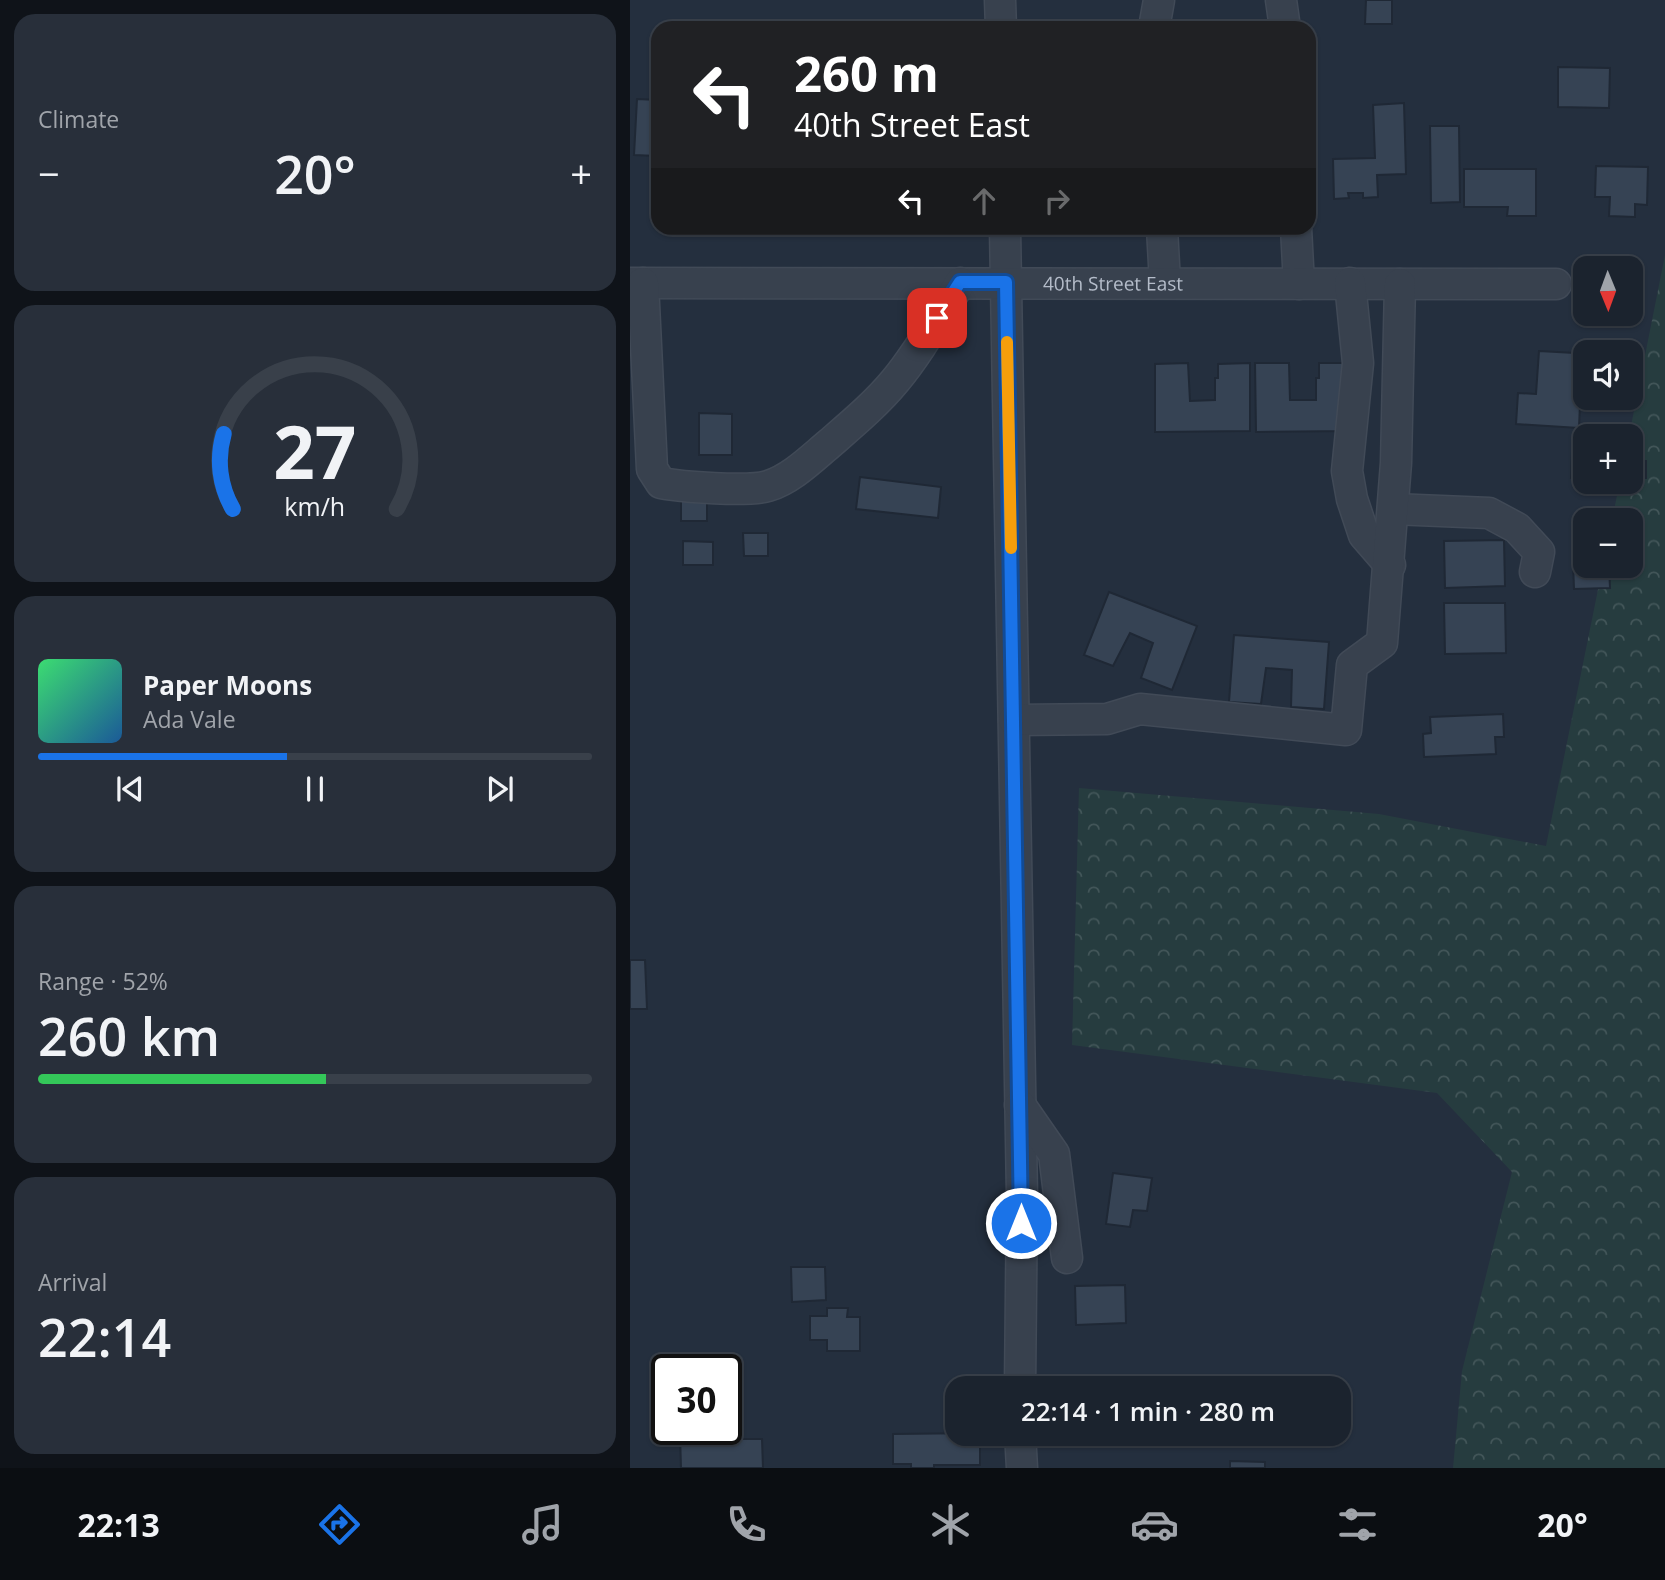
<!DOCTYPE html>
<html lang="en">
<head>
<meta charset="utf-8">
<style>
  :root { --surface:#1b232e; --page:#282f3a; --text:#f1f3f6; --muted:#a0a4aa; --line:#39404a; --accent:#1a73e8 }
  body { margin:0; font-family:"Open Sans",sans-serif; background:var(--page); color:var(--text); height:100vh; display:flex; flex-direction:column; font-size:26px; white-space:nowrap }
  * { box-sizing:border-box; margin:0 }
  p { font-size:23px; color:var(--muted) }
  .icon { flex:none; width:38px; height:38px; fill:none; stroke:currentColor; stroke-width:2; stroke-linecap:round; stroke-linejoin:round }
  .map { position:relative; flex:1; overflow:hidden }
  .panel { display:flex; flex-direction:column; gap:14px; padding:14px; background:#0f1319; width:630px }
  .panel>* { flex:none }
  .guide { position:absolute; left:21px; top:21px; width:665px; height:214px; border-radius:21px; box-shadow:0 2px 5px #0004,0 0 0 2px var(--line); background:#202124; color:#fff; overflow:hidden }
  .needle { width:46px; rotate:179deg }
  .buttons { position:absolute; left:943px; top:256px; display:grid; gap:14px }
  .buttons a { display:grid; place-items:center; width:70px; height:70px; border-radius:14px; background:var(--surface); box-shadow:0 2px 5px #0004,0 0 0 2px var(--line); font-size:35px }
  .speed { position:absolute; left:21px; top:1354px; display:flex; gap:14px; font-size:35px; font-weight:700; text-align:center }
  .speed>* { display:grid; place-content:center; width:91px; height:91px; border-radius:50%; background:var(--surface); box-shadow:0 2px 5px #0004,0 0 0 2px var(--line); line-height:1 }
  .speed .limit { border:4px solid #111; border-radius:10px; background:#fff; color:#111 }
  .pin { position:absolute; display:grid; place-items:center; width:60px; height:60px; color:#fff; margin:-30px; border-radius:14px; box-shadow:0 4px 10px #0006 }
  .me { position:absolute; width:77px; margin:-38px; rotate:0deg; stroke-linejoin:round; filter:drop-shadow(0 0 5px #0008) }
  .turn { display:flex; align-items:center; gap:24px; height:147px; padding:0 28px; font-size:32px }
  .turn .icon { width:91px; height:91px; stroke-width:2.5 }
  .turn b { display:block; font-size:49px; line-height:60px }
  .lanes { display:flex; align-items:center; height:66px; padding:0 28px; background:#0003; justify-content:center; gap:35px; direction:ltr }
  .lanes .off { opacity:.35 }
  .big { font-size:52px; font-weight:600; line-height:1.1 }
  .panel .tile { flex:1; display:flex; flex-direction:column; justify-content:center; gap:10px; min-width:0; padding:0 24px; border-radius:21px; background:var(--page) }
  .panel .dial { align-items:center; gap:0 }
  .dial svg { height:182px; overflow:visible; fill:none; stroke:var(--line); stroke-width:7; stroke-linecap:round; text-anchor:middle }
  .dial text { fill:var(--text); stroke:none }
  .song { display:flex; align-items:center; gap:21px }
  .cover { width:84px; height:84px; border-radius:10px; background:linear-gradient(135deg,hsl(140 70% 55%),hsl(210 70% 35%)) }
  .played { height:7px; border-radius:4px; background:linear-gradient(90deg,var(--accent) 45%,var(--line) 45%) }
  .keys { display:flex; justify-content:space-around; direction:ltr }
  .heat { display:flex; justify-content:space-between; align-items:center; font-size:38px; direction:ltr }
  .charge { height:10px; border-radius:5px; background:linear-gradient(90deg,#34c759 52%,var(--line) 0) }
  .trip { position:absolute; left:315px; top:1376px; width:406px; height:70px; border-radius:21px; background:var(--surface); box-shadow:0 2px 5px #0004,0 0 0 2px var(--line); font-weight:600; line-height:70px; text-align:center }
  .tab-bar { display:flex; height:112px; justify-content:space-around; align-items:center; background:#0b0e12; color:var(--muted) }
  .tab-bar .icon { width:49px; height:49px }
  .tab-bar .active { color:var(--accent) }
  .tab-bar b { font-size:32px; color:var(--text) }
  main { display:flex; flex:1; min-height:0 }
  .map>svg:first-child { display:block }
  .forest { fill:url(#forest-crowns) }
  .building { fill:#364354; stroke:#1f2835; stroke-width:2 }
  .lines { fill:none; stroke-linecap:round; stroke-linejoin:round }
  .minor-casing { stroke:#414a57; stroke-width:33 }
  .minor { stroke:#38414e; stroke-width:30 }
  .route-casing { stroke:#114b97; stroke-width:18 }
  .route { stroke:#1a73e8; stroke-width:12 }
  .slow { stroke:#f59e0b; stroke-width:12 }
  .labels { text-anchor:middle; dominant-baseline:central; stroke-width:7; stroke-linejoin:round; paint-order:stroke }
  .street-label { font-size:19px; fill:#b4bcc9; stroke:#1d2633 }
</style>
</head>
<body>
<main>
<section class="panel">
<div class="tile"><p>Climate</p>
<div class="heat"><a>−</a><b class="big">20°</b><a>+</a></div>
</div>
<div class="tile dial"><svg viewBox="0 0 100 80">
<path d="M14 69A42 42 0 1 1 86 69"/>
<path d="M14 69A42 42 0 0 1 10 36" stroke="#1a73e8"/>
<text x="50" y="56" font-size="32" font-weight="700">27</text>
<text x="50" y="72" font-size="11">km/h</text>
</svg></div>
<div class="tile">
<div class="song"><i class="cover"></i><div><b>Paper Moons</b><p>Ada Vale</p></div></div>
<div class="played"></div>
<div class="keys"><svg class="icon" aria-label="previous" viewBox="0 0 24 24"><path d="M18 5L8 12l10 7zM5 5v14"/></svg><svg class="icon" aria-label="pause" viewBox="0 0 24 24"><path d="M8 5v14M16 5v14"/></svg><svg class="icon" aria-label="next" viewBox="0 0 24 24"><path d="M6 5l10 7-10 7zM19 5v14"/></svg></div>
</div>
<div class="tile"><p>Range · 52%</p><b class="big">260 km</b><div class="charge"></div></div>
<div class="tile"><p>Arrival</p><b class="big">22:14</b></div>
</section>
<div class="map">
<svg width="1035" height="1468" viewBox="0 0 1035 1468">
  <defs>
    <pattern id="forest-crowns" width="20" height="18" patternUnits="userSpaceOnUse" patternTransform="scale(1.75)"><rect width="20" height="18" fill="#263c3f"/><path d="M2 6a3 3 0 1 1 6 0M12 15a3 3 0 1 1 6 0" fill="none" stroke="#435659"/></pattern>
  </defs>
  <rect width="100%" height="100%" fill="#242f3e"/>
  <polygon class="forest" points="1035,255 1035,1468 823,1468 832,1371 882,1172 807,1093 442,1045 449,788 749,814 916,846 973,565 1001,565 1001,520 982,520 990,481 1001,481 1001,436 999,436"/>
  <g class="building">
    <polygon points="736,0 762,0 762,24 735,24"/>
    <polygon points="436,21 458,22 458,28 436,28"/>
    <polygon points="928,67 980,68 979,108 928,107"/>
    <polygon points="7,99 28,100 27,156 4,155"/>
    <polygon points="774,103 776,174 747,175 748,197 733,198 733,193 718,193 719,198 704,199 703,159 745,158 743,105"/>
    <polygon points="800,126 829,126 830,202 801,203"/>
    <polygon points="966,166 1018,167 1017,205 1005,204 1005,217 979,216 980,197 965,197"/>
    <polygon points="834,169 906,169 906,216 877,216 878,207 834,207"/>
    <polygon points="909,351 945,353 944,362 956,362 954,404 950,404 949,428 886,424 888,393 906,394"/>
    <polygon points="558,363 560,401 585,400 585,378 588,378 588,364 620,363 620,431 525,432 525,364"/>
    <polygon points="625,363 659,363 660,400 686,400 686,378 689,378 689,363 720,363 721,431 626,432"/>
    <polygon points="69,413 102,414 102,455 69,455"/>
    <polygon points="942,452 956,452 956,478 941,478"/>
    <rect x="1001" y="461" width="15" height="17"/>
    <polygon points="230,477 311,487 308,518 226,509"/>
    <rect x="51" y="498" width="26" height="23"/>
    <polygon points="113,533 138,533 138,556 114,556"/>
    <polygon points="874,540 875,586 815,588 814,541"/>
    <polygon points="53,541 83,542 83,565 53,565"/>
    <polygon points="956,562 956,565 979,565 980,588 944,589 943,563"/>
    <polygon points="479,592 567,626 542,690 511,678 523,643 500,633 483,666 454,655"/>
    <polygon points="814,603 875,603 876,653 815,654"/>
    <polygon points="604,635 699,642 694,709 661,707 662,670 636,668 631,704 599,702"/>
    <polygon points="873,714 874,737 865,737 866,754 794,757 793,734 801,733 800,717"/>
    <polygon points="0,960 15,960 17,1009 0,1009"/>
    <polygon points="483,1173 522,1178 517,1211 503,1210 500,1227 476,1224"/>
    <polygon points="161,1267 195,1267 196,1300 162,1302"/>
    <polygon points="495,1285 496,1323 446,1325 445,1286"/>
    <polygon points="197,1308 218,1308 217,1317 230,1317 230,1351 197,1351 197,1340 180,1340 180,1316 197,1316"/>
    <polygon points="72,1430 96,1430 96,1439 132,1439 133,1468 51,1468 50,1435 73,1434"/>
    <polygon points="350,1433 350,1465 304,1465 304,1468 281,1468 281,1464 263,1464 263,1434"/>
    <polygon points="600,1461 635,1462 635,1468 600,1468"/>
  </g>
  <g class="lines">
    <defs>
      <g id="minor">
        <polyline points="370,0 371,28"/>
        <polyline points="651,0 655,28"/>
        <polyline points="524,28 529,0"/>
        <polyline points="375,228 392,1196 390,1388"/>
        <polyline points="532,228 535,283"/>
        <polyline points="666,228 669,284"/>
        <path id="s1" d="M0 283 926 284"/>
        <path d="M13 283 22 469 31 483C52 487 118 492 138 486 161 479 181 459 199 444 222 424 246 404 265 381 290 351 309 316 330 283"/>
        <polyline points="720,283 728,363 717,471 722,499 734,535 760,565"/>
        <polyline points="763,509 859,513 887,528 909,552 905,572"/>
        <polyline points="384,720 477,719 510,709 716,730 722,665 752,643 766,463 770,284"/>
        <polyline points="390,1105 424,1154 437,1258"/>
        <polyline points="390,1433 392,1468"/>
      </g>
    </defs>
    <use href="#minor" class="minor-casing"/>
    <use href="#minor" class="minor"/>
  </g>
  <g class="lines">
    <defs>
      <polyline id="route" points="307,318 330,282 376,282 391,1223"/>
    </defs>
    <use href="#route" class="route-casing"/>
    <use href="#route" class="route"/>
    <polyline class="slow" points="377,342 381,548"/>
  </g>
  <g class="labels">
    <g class="street-label">
      <text stroke="none"><textPath href="#s1" startOffset="483">40th Street East</textPath></text>
    </g>
  </g>
</svg>
<div class="buttons">
<a><svg class="needle" viewBox="-14 -14 28 28"><path d="M0-13l5 13h-10z" fill="#e53935"/><path d="M0 13l5-13h-10z" fill="#a0a4aa"/></svg></a>
<a><svg class="icon" aria-label="sound" viewBox="0 0 24 24"><path d="M4 9h4l5-4v14l-5-4H4zM17 9q2 3 0 6"/></svg></a>
<a>+</a>
<a>−</a>
</div>
<div class="speed"><div class="limit">30</div></div>
<div class="pin" style="left:307px;top:318px;background:#d93025"><svg class="icon" aria-label="arrive" viewBox="0 0 24 24"><path d="M6 21V4h12l-3 4 3 4H6"/></svg></div>
<svg class="me" style="left:391px;top:1223px" viewBox="-20 -20 40 40"><circle r="17" fill="#1a73e8" stroke="#fff" stroke-width="3"/><path d="M0-11L8 9 0 5-8 9z" fill="#fff"/></svg>
<div class="trip">22:14 · 1 min · 280 m</div>
<div class="guide">
<div class="turn"><svg class="icon" aria-label="left" viewBox="0 0 24 24"><path d="M17 20v-9H6M10 6l-5 5 5 5"/></svg><div><b>260 m</b>40th Street East</div></div>
<div class="lanes"><svg class="icon" aria-label="left" viewBox="0 0 24 24"><path d="M17 20v-9H6M10 6l-5 5 5 5"/></svg><svg class="icon off" aria-label="ahead" viewBox="0 0 24 24"><path d="M12 20V5M6 11l6-6 6 6"/></svg><svg class="icon off" aria-label="right" viewBox="0 0 24 24"><path d="M7 20v-9h11M14 6l5 5-5 5"/></svg></div>
</div>
</div>
</main>
<nav class="tab-bar">
<b>22:13</b>
<svg class="icon active" aria-label="directions" viewBox="0 0 24 24"><path d="M12 3l9 9-9 9-9-9zM9 14v-3h6M13 9l2 2-2 2"/></svg>
<svg class="icon" aria-label="music" viewBox="0 0 24 24"><path d="M9 18V5l10-2v13"/><circle cx="6" cy="18" r="3"/><circle cx="16" cy="16" r="3"/></svg>
<svg class="icon" aria-label="phone" viewBox="0 0 24 24"><path d="M5 4h4l2 5-3 2q2 4 5 5l2-3 5 2v4C11 20 4 13 5 4z"/></svg>
<svg class="icon" aria-label="climate" viewBox="0 0 24 24"><path d="M12 3v18M4 7l16 10M4 17L20 7"/></svg>
<svg class="icon" aria-label="car" viewBox="0 0 24 24"><path d="M5 17H2v-5l4-1 3-4h7l3 4 3 1v5h-3M9 17h6M6 11h13"/><circle cx="7" cy="17" r="2"/><circle cx="17" cy="17" r="2"/></svg>
<svg class="icon" aria-label="filters" viewBox="0 0 24 24"><path d="M4 7h16M4 17h16"/><circle cx="9" cy="7" r="2"/><circle cx="15" cy="17" r="2"/></svg>
<b>20°</b>
</nav>
</body>
</html>
